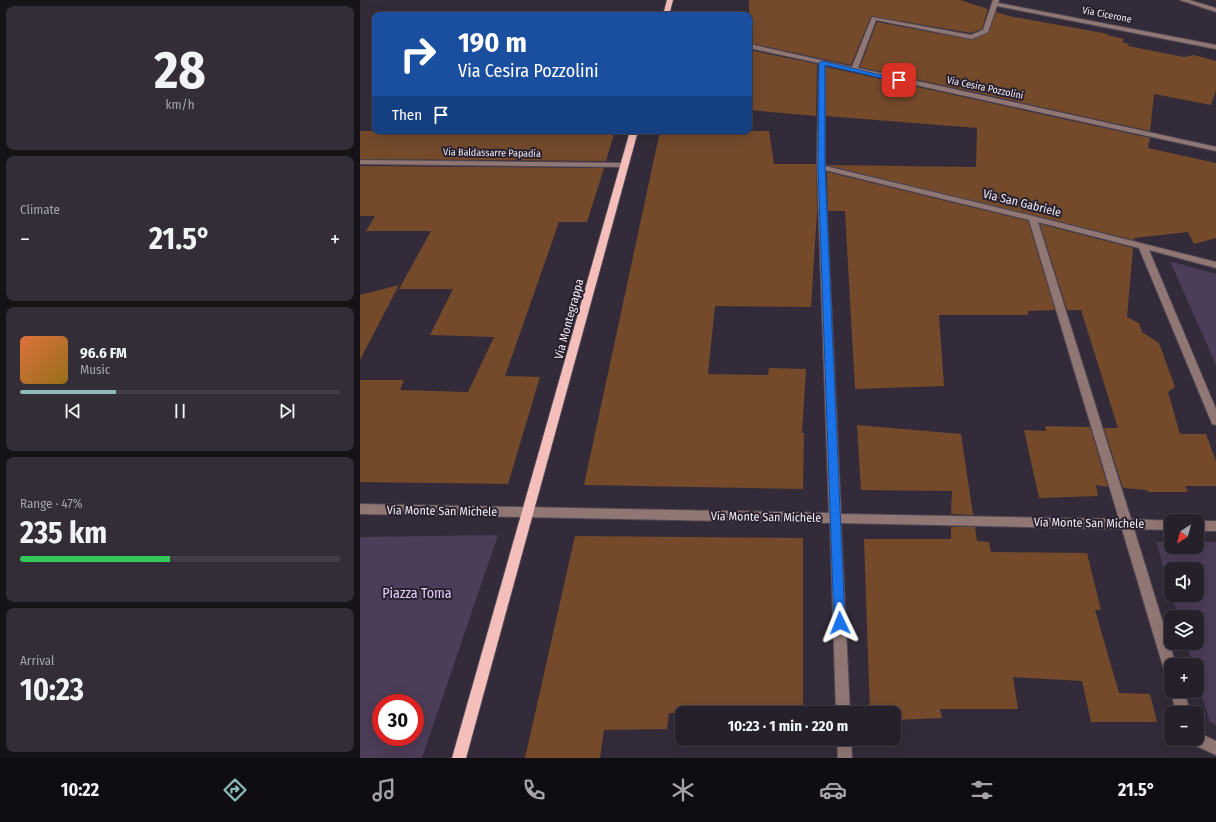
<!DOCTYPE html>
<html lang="en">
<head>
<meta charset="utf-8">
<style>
  :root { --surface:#26202b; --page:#322d37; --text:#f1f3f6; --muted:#a4a3a9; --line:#423e47; --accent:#8bbbb9 }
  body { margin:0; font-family:"Fira Sans Condensed",sans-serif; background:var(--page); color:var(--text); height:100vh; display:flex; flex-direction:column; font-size:15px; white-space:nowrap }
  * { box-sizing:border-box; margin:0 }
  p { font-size:13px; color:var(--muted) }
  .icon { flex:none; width:22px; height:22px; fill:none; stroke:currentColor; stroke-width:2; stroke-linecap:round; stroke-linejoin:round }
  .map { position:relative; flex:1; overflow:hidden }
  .side { display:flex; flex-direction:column; gap:6px; padding:6px; background:#151218; width:360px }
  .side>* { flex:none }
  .hud { position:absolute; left:12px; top:12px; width:380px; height:122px; border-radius:8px; box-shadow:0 4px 16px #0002,0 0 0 1px var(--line); background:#1a4fa0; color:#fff; overflow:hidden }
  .needle { width:26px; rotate:216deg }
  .tools { position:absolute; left:804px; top:514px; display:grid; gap:8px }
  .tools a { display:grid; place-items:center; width:40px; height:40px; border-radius:8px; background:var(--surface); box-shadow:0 4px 16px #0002,0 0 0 1px var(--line); font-size:20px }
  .speed { position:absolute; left:12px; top:694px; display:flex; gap:8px; font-size:20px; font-weight:700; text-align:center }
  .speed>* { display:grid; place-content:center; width:52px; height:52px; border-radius:50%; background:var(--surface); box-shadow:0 4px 16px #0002,0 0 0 1px var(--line); line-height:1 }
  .speed .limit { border:6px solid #d22; background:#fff; color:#111 }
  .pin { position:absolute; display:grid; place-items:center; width:34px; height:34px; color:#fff; margin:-17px; border-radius:8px; box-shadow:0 2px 6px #0006 }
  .me { position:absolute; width:44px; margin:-22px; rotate:358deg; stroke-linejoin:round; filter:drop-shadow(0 0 3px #0008) }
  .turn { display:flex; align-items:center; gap:14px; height:84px; padding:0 20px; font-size:18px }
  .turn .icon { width:52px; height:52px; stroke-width:2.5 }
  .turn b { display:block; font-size:28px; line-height:34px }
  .then { display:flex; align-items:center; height:38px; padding:0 20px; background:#0003; gap:8px; font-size:15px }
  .big { font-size:30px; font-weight:700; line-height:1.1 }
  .side .card { flex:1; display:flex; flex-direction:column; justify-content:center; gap:6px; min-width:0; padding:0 14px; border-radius:8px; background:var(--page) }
  .side .dial { align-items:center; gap:0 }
  .dial b { font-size:52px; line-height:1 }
  .song { display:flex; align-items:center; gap:12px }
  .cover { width:48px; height:48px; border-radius:6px; background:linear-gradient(135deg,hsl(20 70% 55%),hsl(40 70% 35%)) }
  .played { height:4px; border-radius:2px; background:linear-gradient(90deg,var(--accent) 30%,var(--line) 30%) }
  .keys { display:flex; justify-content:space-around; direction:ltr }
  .heat { display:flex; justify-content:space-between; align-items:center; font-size:22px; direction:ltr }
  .charge { height:6px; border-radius:3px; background:linear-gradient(90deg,#34c759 47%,var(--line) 0) }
  .trip { position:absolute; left:315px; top:706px; width:226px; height:40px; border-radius:8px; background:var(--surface); box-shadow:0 4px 16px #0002,0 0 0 1px var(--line); font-weight:700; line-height:40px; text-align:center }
  .tab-bar { display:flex; height:64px; justify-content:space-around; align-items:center; background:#0f0d11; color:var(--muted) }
  .tab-bar .icon { width:28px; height:28px }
  .tab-bar .on { color:var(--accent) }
  .tab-bar b { font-size:18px; color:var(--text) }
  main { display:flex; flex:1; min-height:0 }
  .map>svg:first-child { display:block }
  .green { fill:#4c3d58; fill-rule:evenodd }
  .building { fill:#744a2b }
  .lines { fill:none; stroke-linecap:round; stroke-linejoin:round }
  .minor-casing { stroke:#514956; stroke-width:2 }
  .major-casing { stroke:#514956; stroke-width:2 }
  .minor { fill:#917774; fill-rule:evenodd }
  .major { fill:#f4bfba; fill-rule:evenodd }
  .route { fill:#1a73e8; stroke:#114b97 }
  .labels { text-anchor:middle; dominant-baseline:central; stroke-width:4; stroke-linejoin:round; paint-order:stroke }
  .far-street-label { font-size:10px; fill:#ede8f1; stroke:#29212f }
  .street-label { font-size:12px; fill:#ede8f1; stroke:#29212f }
  .near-park-label { font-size:14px; fill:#e3ccf5; stroke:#29212f }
</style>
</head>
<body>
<main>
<section class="side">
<div class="card dial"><b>28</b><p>km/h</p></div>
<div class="card"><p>Climate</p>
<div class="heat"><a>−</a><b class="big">21.5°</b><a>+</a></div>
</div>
<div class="card">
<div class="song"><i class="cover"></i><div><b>96.6 FM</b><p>Music</p></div></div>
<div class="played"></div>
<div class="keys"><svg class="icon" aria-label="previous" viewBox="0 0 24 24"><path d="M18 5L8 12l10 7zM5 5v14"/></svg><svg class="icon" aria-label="pause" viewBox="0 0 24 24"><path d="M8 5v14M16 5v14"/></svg><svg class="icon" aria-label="next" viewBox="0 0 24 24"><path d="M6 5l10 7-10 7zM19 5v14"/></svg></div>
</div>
<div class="card"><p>Range · 47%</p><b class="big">235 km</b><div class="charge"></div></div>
<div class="card"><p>Arrival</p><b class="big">10:23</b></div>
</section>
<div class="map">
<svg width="856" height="758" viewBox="0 0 856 758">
  <rect width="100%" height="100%" fill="#332b39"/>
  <g class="green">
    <polygon points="810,261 856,274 856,365"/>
    <path d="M138 535 62 758H0V537ZM21 703H55V737H21Z"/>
    <polygon points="796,542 811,542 811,547 837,547 837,542 856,542 856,725 850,722 837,680 837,665 833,665 826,643 837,643 837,617 818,617 812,595 837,595 837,569 811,569 811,592"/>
  </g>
  <g class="building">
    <polygon points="389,0 600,0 628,9 622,29 611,33 511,16 491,65 389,43"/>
    <polygon points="636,12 649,16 748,34 747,35 764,39 762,42 769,44 768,46 824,57 834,55 856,61 856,90 851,105 794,94 790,131 500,67 517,22 612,40 629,32"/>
    <polygon points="389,50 457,64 456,116 389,110"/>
    <polygon points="466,67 790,138 788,148 856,163 856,238 834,244 828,232 774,238 774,240 466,165 616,167 617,128 466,116"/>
    <polygon points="0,131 255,131 246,161 0,159"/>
    <polygon points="300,131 409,131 414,164 456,164 457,211 451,307 355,306 348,374 408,375 409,368 446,369 442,433 444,433 443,489 224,485"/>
    <polygon points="0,166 244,168 227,222 199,222 145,376 180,377 148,484 0,482 0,380 44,380 40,390 108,392 134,337 70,335 93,289 39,289 71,231 6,231 15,216 0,216"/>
    <polygon points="467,172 668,221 695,310 668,311 668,315 579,315 584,386 495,389 485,211 468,211"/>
    <polygon points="680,224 773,248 767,317 779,323 782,332 799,343 815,387 808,392 820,434 846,434 856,461 856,486 825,486 828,492 788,492 787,490 763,488 744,428 758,428 721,310 707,310"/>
    <polygon points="39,285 0,360 0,295"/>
    <polygon points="497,425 601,434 613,515 591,514 592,491 501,490"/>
    <polygon points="685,426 730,427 748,487 736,485 738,496 679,498 664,430 686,431"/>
    <polygon points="591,527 615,527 617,541 629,542 631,552 727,553 741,610 735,610 759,693 790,694 797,722 731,722 722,681 653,677 658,709 580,709 582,718 534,720 534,713 510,713 504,539 591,539"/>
    <polygon points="215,536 443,538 443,713 309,713 307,729 244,730 240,758 165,758"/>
  </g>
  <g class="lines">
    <defs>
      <g id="minor">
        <path d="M633 0H639L638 3 856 45V49L637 6 628 32 612 39 516 20 498 68 856 147V151L465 65V166L673 216 856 262V268L789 250 856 409V425L852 424 851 421 779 248 678 222 771 519 814 521H811V530L774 529 816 665H811V676L806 675 804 670 762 529 481 523 490 713H476L470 523 0 514V504L469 513 457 167 459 63 389 48V44L492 67 512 17 611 35 623 30ZM465 170 669 220 759 519 481 514Z"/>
        <polygon points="820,0 829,0 856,8 856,12"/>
        <polygon points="0,160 264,163 268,165 264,167 0,164"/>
        <rect x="837" y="521" width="19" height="10"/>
        <polygon points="811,689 811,691 824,691 831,713 817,713 810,691"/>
        <polygon points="837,732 856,741 856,755 832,744 830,739 837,739"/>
        <polygon points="477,739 491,739 492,758 478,758"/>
      </g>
      <g id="major">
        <polygon points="307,0 313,0 309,15 303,15"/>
        <polygon points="270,131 278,131 106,758 92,758"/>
      </g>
    </defs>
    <use href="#minor" class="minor-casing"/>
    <use href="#major" class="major-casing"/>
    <use href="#minor" class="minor"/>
    <use href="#major" class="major"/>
  </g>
  <polygon class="route" points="462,61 542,80 539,82 465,65 465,167 485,623 484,627 480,628 476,627 474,623 458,167 459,63"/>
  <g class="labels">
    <g class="far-street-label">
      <text transform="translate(747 15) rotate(11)">Via Cicerone</text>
      <text transform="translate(625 88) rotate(12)">Via Cesira Pozzolini</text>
      <text transform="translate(132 153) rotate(1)">Via Baldassarre Papadia</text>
    </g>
    <g class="street-label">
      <text transform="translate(662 203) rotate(14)">Via San Gabriele</text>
      <text transform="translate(209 319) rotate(-75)">Via Montegrappa</text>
      <text transform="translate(82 511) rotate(1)">Via Monte San Michele</text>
      <text transform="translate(406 517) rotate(1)">Via Monte San Michele</text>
      <text transform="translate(729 523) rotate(1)">Via Monte San Michele</text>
    </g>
    <g class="near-park-label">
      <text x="57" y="593">Piazza Toma</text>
    </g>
  </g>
</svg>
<div class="tools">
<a><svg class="needle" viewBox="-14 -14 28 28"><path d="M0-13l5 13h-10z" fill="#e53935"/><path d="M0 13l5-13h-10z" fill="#a4a3a9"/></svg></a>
<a><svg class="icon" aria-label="sound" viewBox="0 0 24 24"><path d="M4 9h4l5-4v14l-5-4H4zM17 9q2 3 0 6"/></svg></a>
<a><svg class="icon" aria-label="layers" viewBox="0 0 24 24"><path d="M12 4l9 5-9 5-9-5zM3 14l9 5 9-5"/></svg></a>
<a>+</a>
<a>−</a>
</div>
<div class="speed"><div class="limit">30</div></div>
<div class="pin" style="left:539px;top:80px;background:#d93025"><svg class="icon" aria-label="arrive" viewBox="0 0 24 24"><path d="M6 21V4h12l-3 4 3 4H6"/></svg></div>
<svg class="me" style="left:480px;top:623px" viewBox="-20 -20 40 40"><path d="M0-17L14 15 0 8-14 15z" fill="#1a73e8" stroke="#fff" stroke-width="4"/></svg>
<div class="trip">10:23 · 1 min · 220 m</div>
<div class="hud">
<div class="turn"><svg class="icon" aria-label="right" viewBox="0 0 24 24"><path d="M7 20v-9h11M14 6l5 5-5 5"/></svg><div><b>190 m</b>Via Cesira Pozzolini</div></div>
<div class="then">Then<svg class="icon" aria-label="arrive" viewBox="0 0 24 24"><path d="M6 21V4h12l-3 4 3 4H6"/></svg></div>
</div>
</div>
</main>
<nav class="tab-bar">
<b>10:22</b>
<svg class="icon on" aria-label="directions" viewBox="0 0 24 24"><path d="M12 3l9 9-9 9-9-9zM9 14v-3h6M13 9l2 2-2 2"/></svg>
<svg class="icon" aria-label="music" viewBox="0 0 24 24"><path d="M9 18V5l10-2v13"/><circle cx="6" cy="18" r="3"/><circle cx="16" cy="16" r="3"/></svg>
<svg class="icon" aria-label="phone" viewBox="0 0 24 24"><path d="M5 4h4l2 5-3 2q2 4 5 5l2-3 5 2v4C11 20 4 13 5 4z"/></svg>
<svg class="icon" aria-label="climate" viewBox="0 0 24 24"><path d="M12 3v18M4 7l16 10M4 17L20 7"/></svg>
<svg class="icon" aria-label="car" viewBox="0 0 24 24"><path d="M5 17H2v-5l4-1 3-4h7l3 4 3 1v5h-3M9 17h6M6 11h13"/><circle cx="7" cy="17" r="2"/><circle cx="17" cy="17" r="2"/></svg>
<svg class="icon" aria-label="filters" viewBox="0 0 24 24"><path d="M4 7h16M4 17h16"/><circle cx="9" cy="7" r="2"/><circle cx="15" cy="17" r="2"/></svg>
<b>21.5°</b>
</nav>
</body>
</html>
